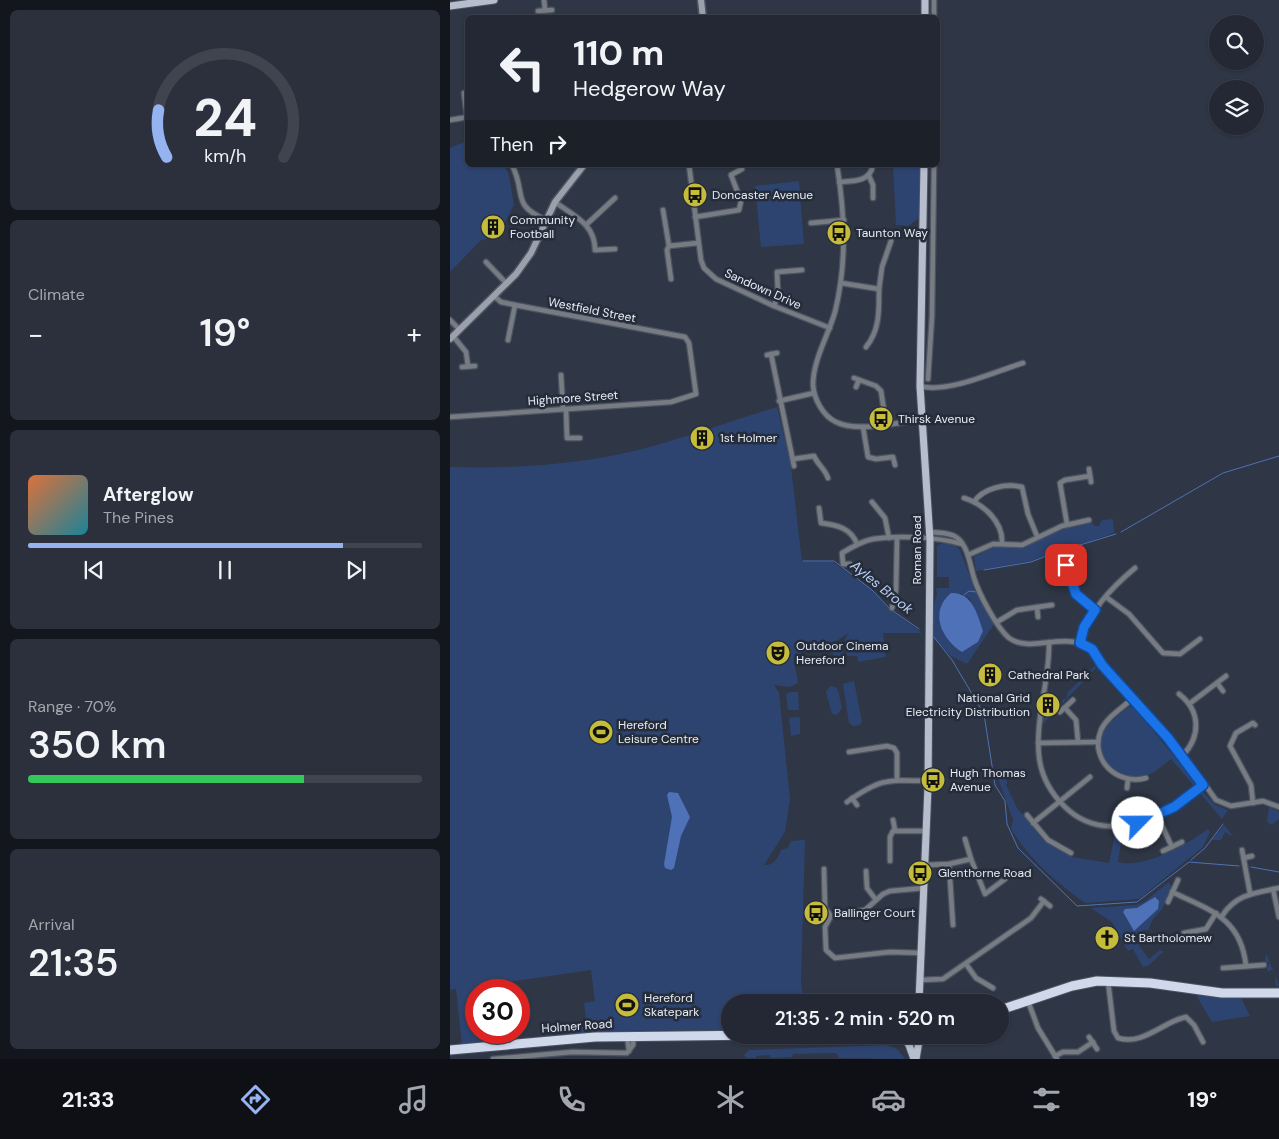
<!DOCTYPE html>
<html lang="en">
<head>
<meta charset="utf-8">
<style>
  :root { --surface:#232834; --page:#2b303c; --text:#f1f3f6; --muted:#a3a6ac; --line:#40444f; --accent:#95b2f1 }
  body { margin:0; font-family:"DM Sans",sans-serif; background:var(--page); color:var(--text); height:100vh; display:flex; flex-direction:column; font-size:19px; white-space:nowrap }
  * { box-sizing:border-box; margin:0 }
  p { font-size:16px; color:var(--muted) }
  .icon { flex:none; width:28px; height:28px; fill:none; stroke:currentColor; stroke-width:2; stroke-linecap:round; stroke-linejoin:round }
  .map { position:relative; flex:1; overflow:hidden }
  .details { display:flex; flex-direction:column; gap:10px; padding:10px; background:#13161d; width:450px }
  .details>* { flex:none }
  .banner { position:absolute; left:15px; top:15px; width:475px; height:152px; border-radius:8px; box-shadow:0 1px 4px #0004,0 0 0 1px var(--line); background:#232834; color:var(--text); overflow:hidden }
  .controls { position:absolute; left:759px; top:15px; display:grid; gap:10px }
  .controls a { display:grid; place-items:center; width:55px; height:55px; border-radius:50%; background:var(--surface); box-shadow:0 1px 4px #0004,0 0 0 1px var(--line); font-size:25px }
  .speed { position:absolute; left:15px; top:979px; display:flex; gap:10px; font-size:25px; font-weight:700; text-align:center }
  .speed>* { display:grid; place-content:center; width:65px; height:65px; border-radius:50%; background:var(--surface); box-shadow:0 1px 4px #0004,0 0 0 1px var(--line); line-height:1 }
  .speed .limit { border:8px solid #d22; background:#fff; color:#111 }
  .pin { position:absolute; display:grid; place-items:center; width:42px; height:42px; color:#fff; margin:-21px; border-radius:10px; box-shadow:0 2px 8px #0006 }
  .me { position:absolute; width:55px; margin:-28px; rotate:67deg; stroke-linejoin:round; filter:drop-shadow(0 0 4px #0008) }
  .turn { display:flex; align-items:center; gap:18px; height:105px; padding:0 25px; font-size:22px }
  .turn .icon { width:65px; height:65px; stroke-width:2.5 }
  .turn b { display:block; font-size:35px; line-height:42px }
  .then { display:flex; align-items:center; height:48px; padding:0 25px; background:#0003; gap:10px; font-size:19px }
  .big { font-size:38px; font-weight:600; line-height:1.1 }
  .details .tile { flex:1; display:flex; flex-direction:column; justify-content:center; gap:8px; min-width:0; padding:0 18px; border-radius:8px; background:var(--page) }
  .details .dial { align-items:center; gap:0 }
  .dial svg { height:130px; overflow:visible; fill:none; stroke:var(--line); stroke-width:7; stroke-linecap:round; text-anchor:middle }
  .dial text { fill:var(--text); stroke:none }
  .song { display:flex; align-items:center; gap:15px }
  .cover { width:60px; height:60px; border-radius:8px; background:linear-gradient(135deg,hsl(20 70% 55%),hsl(190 70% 35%)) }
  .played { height:5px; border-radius:2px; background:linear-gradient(90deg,var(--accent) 80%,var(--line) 80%) }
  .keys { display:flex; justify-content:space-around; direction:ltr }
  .heat { display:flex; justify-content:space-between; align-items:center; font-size:28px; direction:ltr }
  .charge { height:8px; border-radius:4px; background:linear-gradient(90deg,#34c759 70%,var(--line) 0) }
  .trip { position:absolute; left:271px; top:994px; width:288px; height:50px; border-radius:25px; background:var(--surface); box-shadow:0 1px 4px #0004,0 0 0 1px var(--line); font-weight:600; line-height:50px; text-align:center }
  .tab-bar { display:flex; height:80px; justify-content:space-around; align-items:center; background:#0e1015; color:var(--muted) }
  .tab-bar .icon { width:35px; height:35px }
  .tab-bar .current { color:var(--accent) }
  .tab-bar b { font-size:22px; color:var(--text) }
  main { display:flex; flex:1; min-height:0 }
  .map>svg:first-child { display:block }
  .green { fill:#2d4471; fill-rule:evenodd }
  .water { fill:#4f71b7 }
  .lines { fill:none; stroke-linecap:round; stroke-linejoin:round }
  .stream { stroke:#4f71b7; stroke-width:1 }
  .street-casing { stroke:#4c5361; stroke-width:7 }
  .secondary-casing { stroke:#4c5361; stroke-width:9 }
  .primary-casing { stroke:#4c5361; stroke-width:9 }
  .highway-casing { stroke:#4c5361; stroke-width:11 }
  .street { stroke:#777b82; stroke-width:4.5 }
  .secondary { stroke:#9aa1ac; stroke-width:6 }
  .primary { stroke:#b6becd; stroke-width:7 }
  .highway { stroke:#cfd9eb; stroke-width:9 }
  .route-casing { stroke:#114b97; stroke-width:12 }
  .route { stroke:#1a73e8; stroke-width:9 }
  .labels { text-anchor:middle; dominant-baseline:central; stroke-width:5; stroke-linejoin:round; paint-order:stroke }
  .poi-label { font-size:12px; fill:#e7ecf5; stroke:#252c3a; text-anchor:start }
  .street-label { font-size:12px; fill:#e7ecf5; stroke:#252c3a }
  .water-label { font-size:14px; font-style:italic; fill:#b9cef4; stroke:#252c3a }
</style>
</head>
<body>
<main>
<section class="details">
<div class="tile dial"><svg viewBox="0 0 100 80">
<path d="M14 69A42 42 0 1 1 86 69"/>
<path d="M14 69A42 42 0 0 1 9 40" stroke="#95b2f1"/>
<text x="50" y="56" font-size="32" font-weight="700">24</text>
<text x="50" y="72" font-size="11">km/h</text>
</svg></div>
<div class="tile"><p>Climate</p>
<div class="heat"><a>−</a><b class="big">19°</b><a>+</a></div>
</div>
<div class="tile">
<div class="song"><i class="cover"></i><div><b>Afterglow</b><p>The Pines</p></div></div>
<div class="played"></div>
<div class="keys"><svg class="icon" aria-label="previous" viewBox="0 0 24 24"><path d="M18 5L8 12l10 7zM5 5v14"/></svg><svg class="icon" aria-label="pause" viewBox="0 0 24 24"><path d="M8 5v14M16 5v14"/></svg><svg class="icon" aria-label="next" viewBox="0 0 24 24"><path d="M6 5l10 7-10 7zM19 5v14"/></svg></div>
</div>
<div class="tile"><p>Range · 70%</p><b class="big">350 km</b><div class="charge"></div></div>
<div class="tile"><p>Arrival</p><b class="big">21:35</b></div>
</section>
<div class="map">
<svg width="829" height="1059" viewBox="0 0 829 1059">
  <rect width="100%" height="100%" fill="#2f3645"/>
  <g class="green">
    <polygon points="17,141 18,165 54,165 59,175 64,205 52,228 47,226 41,238 31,240 0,272 0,148"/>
    <polygon points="443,165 470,165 469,218 458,226 446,225"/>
    <polygon points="349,181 354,244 311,247 305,186"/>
    <path d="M327 407 341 467 352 562H383L421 590 439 609 472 633H433L436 657 408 662 407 656H397L395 639 398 633 388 640 346 655 344 659 348 683 340 687 324 685 329 693 340 799 335 832 314 865C324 866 328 858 331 850L338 848 341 841 355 840 351 984 354 1002H280V1030L163 1031 116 1034 102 1025 136 1021 134 1003 145 1001 141 970 31 986 58 984V990H26V1032L63 1033 64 1039 12 1045 6 989 0 990V467C69 469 141 464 207 445 247 433 287 419 327 407Z"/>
    <polygon points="663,519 664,533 581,561 526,571 524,557 544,547 574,548 591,538 617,528 641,522 645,526 649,526 652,520"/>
    <path d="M493 543 505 545 510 550 524 588 544 624 517 664 501 656 482 636 481 611 487 595 486 588H499V577H487V546ZM510 593 520 599 533 631 528 642 512 652Z"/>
    <polygon points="391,642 395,657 384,659 381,646"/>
    <polygon points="647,664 645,669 592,725 594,707 599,708 600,704 611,705 613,699 616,699 618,692"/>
    <polygon points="404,681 412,722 410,725 403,726 399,723 393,684"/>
    <polygon points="380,686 385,687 388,690 392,708 387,715 382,714 376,692"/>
    <polygon points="341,692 348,692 349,710 338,710 336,694"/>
    <path d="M679 706 684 708 747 784 745 787 721 759C715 764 703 774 696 776 672 781 641 760 654 731 659 721 671 714 679 706Z"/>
    <polygon points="346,717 350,718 350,734 341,736 339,718"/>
    <path d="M553 767 557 782 556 785 567 808 594 841 622 857 659 863 666 829H673L668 862C695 869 738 844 758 829L760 832 753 847 689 899 635 903C605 881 580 860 561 829L563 820 546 773Z"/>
    <polygon points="752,791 765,805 778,810 772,819 750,793"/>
    <polygon points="819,807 829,812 829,819 822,825 817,822"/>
    <polygon points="774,825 784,837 775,832 771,840 762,840"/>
    <polygon points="719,882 721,887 712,909 703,919 698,930 693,930 692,933 694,936 689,946 699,959 710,950 713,952 699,965 693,967 683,949 678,951 662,922 641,908 686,905 694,902"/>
    <polygon points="816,953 829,985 826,986 824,970 817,971 817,967 819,966 819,962 815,962"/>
    <polygon points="746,995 791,998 800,1016 762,1022"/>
    <polygon points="437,1045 447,1049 455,1059 389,1058 386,1053 343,1054 342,1057 321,1058 319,1055 306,1056 306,1058 297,1058 294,1055 299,1050"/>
  </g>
  <g class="water">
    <path d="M501 593C522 592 527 613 533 631L528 642 512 652C491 639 479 611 501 593Z"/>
    <polygon points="219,792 228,793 240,817 231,836 224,868 221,870 215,868 214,864 222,817 217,795"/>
    <polygon points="705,897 709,901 708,909 684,931 673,912 675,909 687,908"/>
  </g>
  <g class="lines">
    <g class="stream">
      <polyline points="671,532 773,473 829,456"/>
      <polyline points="353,561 384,561 422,590 440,609 469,629"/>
      <polyline points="534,570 581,562 607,552 666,534"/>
      <polyline points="514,595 519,591 526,592"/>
      <polyline points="483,636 502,660 534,714 545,785 555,801 557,824 568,848 627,906 687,902 739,862 789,866"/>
      <polyline points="741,860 755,848 773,824"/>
      <polyline points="801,867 829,872"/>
    </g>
    <defs>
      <g id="street">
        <polyline points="94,0 95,10"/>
        <polyline points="484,0 484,18"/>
        <polyline points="88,11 102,10"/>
        <polyline points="14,93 17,117"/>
        <polyline points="0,120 18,117"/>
        <path d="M62 165C77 194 60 204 96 220"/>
        <polyline points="239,165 251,260 254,268 266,279 324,306 380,328"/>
        <path d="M387 165C395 215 397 263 385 312 378 336 363 360 363 385 364 399 373 416 386 422 408 433 448 422 472 420"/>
        <polyline points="419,176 423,185 423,198"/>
        <path d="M389 182C404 181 420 182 423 165"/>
        <path d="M105 202C124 216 145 224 145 250L165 249"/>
        <polyline points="213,210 219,246 217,250 221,279"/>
        <polyline points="245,217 289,210 291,201 281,175 292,169"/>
        <polyline points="361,223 394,220"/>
        <polyline points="137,224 165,198"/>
        <polyline points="219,246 248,243"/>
        <polyline points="36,262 57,284"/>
        <polyline points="391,283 429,289 432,267 441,241"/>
        <polyline points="324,306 328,294 327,272 352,270"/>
        <polyline points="0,320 10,330"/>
        <polyline points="3,336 16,352 18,366"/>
        <polyline points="58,340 65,305"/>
        <path d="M416 347C430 330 429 310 429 289"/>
        <polyline points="321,354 344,466"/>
        <polyline points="317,355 327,353"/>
        <polyline points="12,367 25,366"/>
        <polyline points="111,375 113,409"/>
        <polyline points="404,378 426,386 431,391 436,424"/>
        <polyline points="478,379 482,316 484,165"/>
        <path d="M470 386C497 394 546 371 573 363"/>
        <polyline points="406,387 409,380"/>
        <polyline points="329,401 364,393"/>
        <polyline points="116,409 117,438 130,438"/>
        <polyline points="0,417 221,402 246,394 239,343 235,337 65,305 51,302 44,296"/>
        <polyline points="413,427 418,457 426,459 443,457 445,465"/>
        <path d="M343 459 364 456C368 465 375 469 378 478"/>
        <polyline points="639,469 641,482"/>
        <path d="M514 498C534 504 553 522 552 543"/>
        <polyline points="422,502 435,518 439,538"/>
        <path d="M524 502C533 488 556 483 572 487L578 514 587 536"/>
        <path d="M369 508 371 523C387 525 401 528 407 544"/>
        <polyline points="617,524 610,483 615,480 640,476"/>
        <path d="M480 532C488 533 499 532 506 537 518 545 520 565 524 578 529 594 547 628 559 638 584 656 623 624 649 657 652 661 654 661 655 666"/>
        <polyline points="518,555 543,544 572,545 612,526 639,520"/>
        <path d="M400 564H393L392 553C402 547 412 541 423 539 448 535 488 537 512 544"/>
        <polyline points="616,565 626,594 645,610"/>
        <polyline points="602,569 623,562"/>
        <polyline points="656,597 679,614 713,653 730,654 750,639"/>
        <polyline points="587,607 588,617"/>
        <polyline points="442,608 446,590 447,539"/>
        <polyline points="547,622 567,610 602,605"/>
        <path d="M599 642C600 680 585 717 589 756 591 775 600 792 614 806 656 848 715 816 753 785"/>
        <path d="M630 643C638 612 661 588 685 568"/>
        <polyline points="653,665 687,706 692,708"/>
        <polyline points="767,683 773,691"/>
        <path d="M729 694C751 711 751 737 732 756"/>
        <path d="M682 699C672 708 657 717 651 730 639 759 667 786 696 778"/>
        <polyline points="685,702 691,705 746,772 766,800 781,806 813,801 829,807"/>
        <polyline points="739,704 776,676"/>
        <polyline points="615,708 626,720 628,742"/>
        <polyline points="610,712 623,700"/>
        <polyline points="588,743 648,742"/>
        <polyline points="399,752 437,746 444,748 447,753 447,780"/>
        <polyline points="677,788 678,780"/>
        <polyline points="402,798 407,805"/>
        <path d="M397 802C431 778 437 780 478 781"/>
        <polyline points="803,803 801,785 780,746 786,733 803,723 805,725"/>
        <polyline points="577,815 598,840 621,853"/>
        <polyline points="707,815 722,847"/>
        <polyline points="443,820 445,830"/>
        <polyline points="583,823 640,777"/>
        <polyline points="515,839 521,859"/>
        <polyline points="792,850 800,893"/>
        <polyline points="713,851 732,842"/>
        <polyline points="794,858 802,856"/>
        <polyline points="440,861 440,837 443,831 476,831"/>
        <polyline points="499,864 503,925"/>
        <polyline points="475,865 499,864 521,859 535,894 555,879"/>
        <polyline points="374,869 375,908 381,916"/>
        <polyline points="416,871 417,888 426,900"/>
        <polyline points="823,889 829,917"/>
        <path d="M722 892C760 910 791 918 796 966"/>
        <polyline points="591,899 600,906"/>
        <polyline points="718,902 728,880"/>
        <path d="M772 916C786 894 805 893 829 888"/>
        <polyline points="734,933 756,929 766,913"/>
        <polyline points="472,953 440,952 385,958 376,950 375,927 381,916 415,910 433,894 440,891 474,888"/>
        <polyline points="516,964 526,978 543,988"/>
        <polyline points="773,968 814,965"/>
        <polyline points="470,980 493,979 581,918 594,901"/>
        <path d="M658 981 664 1031 668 1038C693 1046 714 1021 736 1017L744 1025 753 1042"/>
        <polyline points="578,1001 588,1028 607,1059"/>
        <polyline points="177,1035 179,1051"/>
        <polyline points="639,1037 647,1049"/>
        <polyline points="605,1056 613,1052 628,1052 643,1042"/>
        <polyline points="43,1059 122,1052 177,1053 183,1045 184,1035"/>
      </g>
      <g id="secondary">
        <polyline points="251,0 253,18"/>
        <polyline points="0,339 66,274 81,253 105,202 134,165"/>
      </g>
      <g id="primary">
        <polyline points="0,6 44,0"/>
        <polyline points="475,18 475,0"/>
        <polyline points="469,1002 478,787 480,540 470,386 474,165"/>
        <polyline points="453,1037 459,1045 464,1059"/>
        <polyline points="466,1059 470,1035"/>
      </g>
      <g id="highway">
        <polyline points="550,1010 622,986 647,981 700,983 772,993 829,993"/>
        <polyline points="451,1035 462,1039 469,1035"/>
        <polyline points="0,1050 145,1037 317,1035"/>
      </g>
    </defs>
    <use href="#street" class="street-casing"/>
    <use href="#secondary" class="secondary-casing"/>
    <use href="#primary" class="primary-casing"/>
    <use href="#highway" class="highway-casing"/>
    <use href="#street" class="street"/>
    <use href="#secondary" class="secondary"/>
    <use href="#primary" class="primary"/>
    <use href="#highway" class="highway"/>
  </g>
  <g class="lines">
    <defs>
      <polyline id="route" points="616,565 626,594 645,610 634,627 630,643 642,649 652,665 718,738 753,785 724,807 688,823"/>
    </defs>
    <use href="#route" class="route-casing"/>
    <use href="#route" class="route"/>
  </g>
  <defs>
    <symbol id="bus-disc" viewBox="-11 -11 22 22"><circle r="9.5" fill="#c6bc3c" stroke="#252c3a"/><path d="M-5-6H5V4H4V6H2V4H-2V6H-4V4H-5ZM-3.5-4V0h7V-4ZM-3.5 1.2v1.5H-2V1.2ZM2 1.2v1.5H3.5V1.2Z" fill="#111"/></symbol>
    <symbol id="building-disc" viewBox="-11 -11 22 22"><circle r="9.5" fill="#c6bc3c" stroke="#252c3a"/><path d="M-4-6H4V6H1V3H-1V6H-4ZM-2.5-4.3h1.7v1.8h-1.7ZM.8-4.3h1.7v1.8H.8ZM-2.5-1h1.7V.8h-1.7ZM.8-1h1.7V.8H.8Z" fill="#111"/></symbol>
    <symbol id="theatre-disc" viewBox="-11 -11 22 22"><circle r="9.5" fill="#c6bc3c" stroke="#252c3a"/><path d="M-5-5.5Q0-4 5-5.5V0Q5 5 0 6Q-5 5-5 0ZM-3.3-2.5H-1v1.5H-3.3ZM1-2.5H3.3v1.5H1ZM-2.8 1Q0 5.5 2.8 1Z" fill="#111"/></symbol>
    <symbol id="stadium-disc" viewBox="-11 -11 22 22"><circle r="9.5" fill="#c6bc3c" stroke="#252c3a"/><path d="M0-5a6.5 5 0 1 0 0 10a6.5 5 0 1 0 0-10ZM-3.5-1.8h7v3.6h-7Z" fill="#111"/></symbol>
    <symbol id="church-disc" viewBox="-11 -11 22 22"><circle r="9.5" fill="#c6bc3c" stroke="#252c3a"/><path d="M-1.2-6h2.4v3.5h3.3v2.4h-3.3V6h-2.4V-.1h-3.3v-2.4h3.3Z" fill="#111"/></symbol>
  </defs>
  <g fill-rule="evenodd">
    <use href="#bus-disc" x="231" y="181" width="28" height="28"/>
    <use href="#building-disc" x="29" y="213" width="28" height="28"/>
    <use href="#bus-disc" x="375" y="219" width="28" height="28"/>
    <use href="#bus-disc" x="417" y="405" width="28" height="28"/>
    <use href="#building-disc" x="238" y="424" width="28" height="28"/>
    <use href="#theatre-disc" x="314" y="639" width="28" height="28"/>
    <use href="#building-disc" x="526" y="661" width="28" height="28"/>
    <use href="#building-disc" x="584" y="691" width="28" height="28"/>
    <use href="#stadium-disc" x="137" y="718" width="28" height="28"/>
    <use href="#bus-disc" x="469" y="766" width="28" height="28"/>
    <use href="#bus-disc" x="456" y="859" width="28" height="28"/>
    <use href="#bus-disc" x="352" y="899" width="28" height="28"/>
    <use href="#church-disc" x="643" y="924" width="28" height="28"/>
    <use href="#stadium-disc" x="163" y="991" width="28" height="28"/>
  </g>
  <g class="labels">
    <g class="poi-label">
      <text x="262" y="195">Doncaster Avenue</text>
      <text x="60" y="220">Community<tspan x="60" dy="14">Football</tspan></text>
      <text x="406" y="233">Taunton Way</text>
      <text x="448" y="419">Thirsk Avenue</text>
      <text x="270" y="438">1st Holmer</text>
      <text x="346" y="646">Outdoor Cinema<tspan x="346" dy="14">Hereford</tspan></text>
      <text x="558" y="675">Cathedral Park</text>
      <text x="580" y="698" text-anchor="end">National Grid<tspan x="580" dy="14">Electricity Distribution</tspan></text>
      <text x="168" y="725">Hereford<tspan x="168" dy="14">Leisure Centre</tspan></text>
      <text x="500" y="773">Hugh Thomas<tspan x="500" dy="14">Avenue</tspan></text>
      <text x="488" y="873">Glenthorne Road</text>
      <text x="384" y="913">Ballinger Court</text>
      <text x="674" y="938">St Bartholomew</text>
      <text x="194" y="998">Hereford<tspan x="194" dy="14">Skatepark</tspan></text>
    </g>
    <g class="street-label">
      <text transform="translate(313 289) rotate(24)">Sandown Drive</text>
      <text transform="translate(142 310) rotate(11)">Westfield Street</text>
      <text transform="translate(123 398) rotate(-4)">Highmore Street</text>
      <text transform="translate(467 550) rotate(-90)">Roman Road</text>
      <text transform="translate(127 1026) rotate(-4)">Holmer Road</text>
    </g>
    <g class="water-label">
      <text transform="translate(432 587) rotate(39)">Ayles Brook</text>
    </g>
  </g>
</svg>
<div class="controls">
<a><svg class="icon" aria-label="search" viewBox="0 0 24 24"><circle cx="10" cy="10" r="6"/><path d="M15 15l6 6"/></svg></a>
<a><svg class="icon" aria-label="layers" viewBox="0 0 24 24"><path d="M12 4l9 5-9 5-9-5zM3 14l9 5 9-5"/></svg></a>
</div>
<div class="speed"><div class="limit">30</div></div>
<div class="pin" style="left:616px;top:565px;background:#d93025"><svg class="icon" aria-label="arrive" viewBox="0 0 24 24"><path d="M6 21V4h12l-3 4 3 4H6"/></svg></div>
<svg class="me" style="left:688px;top:823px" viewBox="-20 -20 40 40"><circle r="19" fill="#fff"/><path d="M0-13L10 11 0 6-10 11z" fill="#1a73e8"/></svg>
<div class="trip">21:35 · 2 min · 520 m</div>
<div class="banner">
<div class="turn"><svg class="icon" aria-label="left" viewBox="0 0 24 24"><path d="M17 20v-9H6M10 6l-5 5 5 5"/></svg><div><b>110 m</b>Hedgerow Way</div></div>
<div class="then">Then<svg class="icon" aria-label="right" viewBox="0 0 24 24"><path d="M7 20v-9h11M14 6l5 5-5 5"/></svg></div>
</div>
</div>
</main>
<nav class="tab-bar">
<b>21:33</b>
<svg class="icon current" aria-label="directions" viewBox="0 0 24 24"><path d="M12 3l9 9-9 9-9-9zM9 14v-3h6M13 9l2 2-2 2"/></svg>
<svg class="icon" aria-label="music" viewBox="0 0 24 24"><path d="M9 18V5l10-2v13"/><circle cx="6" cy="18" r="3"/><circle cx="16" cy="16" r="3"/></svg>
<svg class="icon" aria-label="phone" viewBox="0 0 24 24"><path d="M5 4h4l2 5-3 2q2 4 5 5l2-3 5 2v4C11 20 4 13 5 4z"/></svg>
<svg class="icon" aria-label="climate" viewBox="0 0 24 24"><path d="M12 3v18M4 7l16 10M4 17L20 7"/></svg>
<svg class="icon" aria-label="car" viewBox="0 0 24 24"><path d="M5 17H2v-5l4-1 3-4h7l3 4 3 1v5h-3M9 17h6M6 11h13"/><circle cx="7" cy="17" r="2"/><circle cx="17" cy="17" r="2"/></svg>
<svg class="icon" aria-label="filters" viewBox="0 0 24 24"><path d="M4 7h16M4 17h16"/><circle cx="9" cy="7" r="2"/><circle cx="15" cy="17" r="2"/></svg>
<b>19°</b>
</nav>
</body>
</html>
